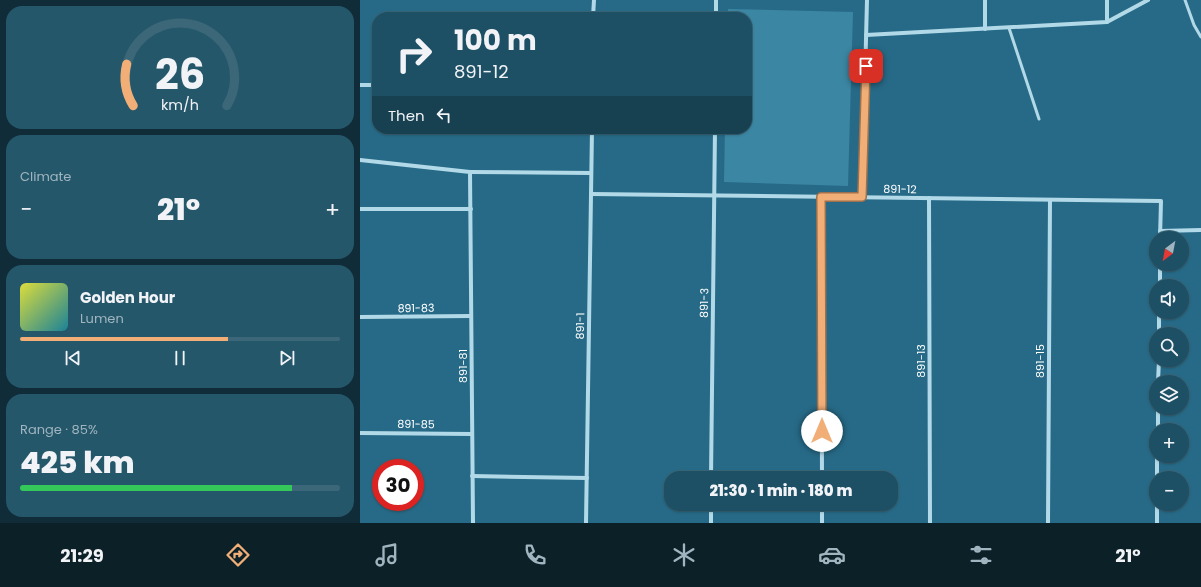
<!DOCTYPE html>
<html lang="en">
<head>
<meta charset="utf-8">
<style>
  :root { --surface:#1d5065; --page:#25576b; --text:#f1f3f6; --muted:#a0b5bf; --line:#3b6779; --accent:#f1ae77 }
  body { margin:0; font-family:Poppins,sans-serif; background:var(--page); color:var(--text); height:100vh; display:flex; flex-direction:column; font-size:15px; white-space:nowrap }
  * { box-sizing:border-box; margin:0 }
  p { font-size:13px; color:var(--muted) }
  .icon { flex:none; width:22px; height:22px; fill:none; stroke:currentColor; stroke-width:2; stroke-linecap:round; stroke-linejoin:round }
  .map { position:relative; flex:1; overflow:hidden }
  .sheet { display:flex; flex-direction:column; gap:6px; padding:6px; background:#102c38; width:360px }
  .sheet>* { flex:none }
  .top-card { position:absolute; left:12px; top:12px; width:380px; height:122px; border-radius:16px; box-shadow:0 1px 3px #0004,0 0 0 1px var(--line); background:#1d5065; color:var(--text); overflow:hidden }
  .needle { width:26px; rotate:212deg }
  .fabs { position:absolute; left:789px; top:231px; display:grid; gap:8px }
  .fabs a { display:grid; place-items:center; width:40px; height:40px; border-radius:50%; background:var(--surface); box-shadow:0 1px 3px #0004,0 0 0 1px var(--line); font-size:20px }
  .speed { position:absolute; left:12px; top:459px; display:flex; gap:8px; font-size:20px; font-weight:700; text-align:center }
  .speed>* { display:grid; place-content:center; width:52px; height:52px; border-radius:50%; background:var(--surface); box-shadow:0 1px 3px #0004,0 0 0 1px var(--line); line-height:1 }
  .speed .limit { border:6px solid #d22; background:#fff; color:#111 }
  .pin { position:absolute; display:grid; place-items:center; width:34px; height:34px; color:#fff; margin:-17px; border-radius:8px; box-shadow:0 2px 6px #0006 }
  .me { position:absolute; width:44px; margin:-22px; rotate:0deg; stroke-linejoin:round; filter:drop-shadow(0 0 3px #0008) }
  .turn { display:flex; align-items:center; gap:14px; height:84px; padding:0 16px; font-size:18px }
  .turn .icon { width:52px; height:52px; stroke-width:2.5 }
  .turn b { display:block; font-size:28px; line-height:34px }
  .then { display:flex; align-items:center; height:38px; padding:0 16px; background:#0003; gap:8px; font-size:15px }
  .big { font-size:30px; font-weight:800; line-height:1.1 }
  .sheet .tile { flex:1; display:flex; flex-direction:column; justify-content:center; gap:6px; min-width:0; padding:0 14px; border-radius:16px; background:var(--page) }
  .sheet .dial { align-items:center; gap:0 }
  .dial svg { height:104px; overflow:visible; fill:none; stroke:var(--line); stroke-width:7; stroke-linecap:round; text-anchor:middle }
  .dial text { fill:var(--text); stroke:none }
  .song { display:flex; align-items:center; gap:12px }
  .cover { width:48px; height:48px; border-radius:6px; background:linear-gradient(135deg,hsl(60 70% 55%),hsl(190 70% 35%)) }
  .played { height:4px; border-radius:2px; background:linear-gradient(90deg,var(--accent) 65%,var(--line) 65%) }
  .keys { display:flex; justify-content:space-around; direction:ltr }
  .heat { display:flex; justify-content:space-between; align-items:center; font-size:22px; direction:ltr }
  .charge { height:6px; border-radius:3px; background:linear-gradient(90deg,#34c759 85%,var(--line) 0) }
  .trip { position:absolute; left:304px; top:471px; width:234px; height:40px; border-radius:16px; background:var(--surface); box-shadow:0 1px 3px #0004,0 0 0 1px var(--line); font-weight:800; line-height:40px; text-align:center }
  .tab-bar { display:flex; height:64px; justify-content:space-around; align-items:center; background:#0c2028; color:var(--muted) }
  .tab-bar .icon { width:28px; height:28px }
  .tab-bar .active { color:var(--accent) }
  .tab-bar b { font-size:18px; color:var(--text) }
  main { display:flex; flex:1; min-height:0 }
  .map>svg:first-child { display:block }
  .green { fill:#3b86a3 }
  .lines { fill:none; stroke-linecap:round; stroke-linejoin:round }
  .service { stroke:#b2d9e8; stroke-width:3 }
  .minor { stroke:#b2d9e8; stroke-width:4 }
  .route-casing { stroke:#9d714d; stroke-width:10 }
  .route { stroke:#f1ae77; stroke-width:7 }
  .labels { text-anchor:middle; dominant-baseline:central; stroke-width:4; stroke-linejoin:round; paint-order:stroke }
  .street-label { font-size:11px; fill:#fff; stroke:#276a87 }
</style>
</head>
<body>
<main>
<section class="sheet">
<div class="tile dial"><svg viewBox="0 0 100 80">
<path d="M14 69A42 42 0 1 1 86 69"/>
<path d="M14 69A42 42 0 0 1 9 37" stroke="#f1ae77"/>
<text x="50" y="56" font-size="32" font-weight="700">26</text>
<text x="50" y="72" font-size="11">km/h</text>
</svg></div>
<div class="tile"><p>Climate</p>
<div class="heat"><a>−</a><b class="big">21°</b><a>+</a></div>
</div>
<div class="tile">
<div class="song"><i class="cover"></i><div><b>Golden Hour</b><p>Lumen</p></div></div>
<div class="played"></div>
<div class="keys"><svg class="icon" aria-label="previous" viewBox="0 0 24 24"><path d="M18 5L8 12l10 7zM5 5v14"/></svg><svg class="icon" aria-label="pause" viewBox="0 0 24 24"><path d="M8 5v14M16 5v14"/></svg><svg class="icon" aria-label="next" viewBox="0 0 24 24"><path d="M6 5l10 7-10 7zM19 5v14"/></svg></div>
</div>
<div class="tile"><p>Range · 85%</p><b class="big">425 km</b><div class="charge"></div></div>
</section>
<div class="map">
<svg width="841" height="523" viewBox="0 0 841 523">
  <rect width="100%" height="100%" fill="#276a87"/>
  <polygon class="green" points="368,9 493,12 488,186 364,182 365,129 387,129 387,17 368,17"/>
  <g class="lines">
    <g class="service">
      <polyline points="825,0 834,25 841,37"/>
      <polyline points="649,28 679,119"/>
    </g>
    <g class="minor">
      <polyline points="747,0 747,22"/>
      <polyline points="233,17 234,0"/>
      <polyline points="356,17 356,0"/>
      <polyline points="625,29 625,0"/>
      <polyline points="506,35 747,22 788,0"/>
      <polyline points="0,85 17,85"/>
      <polyline points="0,160 110,172 113,523"/>
      <polyline points="110,172 231,173"/>
      <polyline points="231,194 801,201 800,238"/>
      <polyline points="461,197 462,478"/>
      <polyline points="502,197 507,0"/>
      <polyline points="569,198 570,523"/>
      <polyline points="0,209 111,209"/>
      <polyline points="800,231 841,230"/>
      <polyline points="800,286 800,264"/>
      <polyline points="0,317 111,316"/>
      <polyline points="799,334 799,312"/>
      <polyline points="798,382 799,360"/>
      <polyline points="798,430 798,408"/>
      <polyline points="0,433 112,434"/>
      <polyline points="112,476 227,478"/>
      <polyline points="351,478 355,129"/>
      <polyline points="797,478 797,456"/>
      <polyline points="462,504 462,523"/>
      <polyline points="226,523 232,129"/>
      <polyline points="351,523 351,504"/>
      <polyline points="688,523 690,200"/>
      <polyline points="797,523 797,504"/>
    </g>
  </g>
  <g class="lines">
    <defs>
      <polyline id="route" points="462,431 461,197 502,197 506,66"/>
    </defs>
    <use href="#route" class="route-casing"/>
    <use href="#route" class="route"/>
  </g>
  <g class="labels">
    <g class="street-label">
      <text transform="translate(540 189) rotate(1)">891-12</text>
      <text transform="translate(344 303) rotate(-89)">891-3</text>
      <text transform="translate(56 308) rotate(-1)">891-83</text>
      <text transform="translate(220 326) rotate(-89)">891-1</text>
      <text transform="translate(561 361) rotate(-90)">891-13</text>
      <text transform="translate(680 361) rotate(-90)">891-15</text>
      <text transform="translate(103 366) rotate(-90)">891-81</text>
      <text transform="translate(56 424) rotate(1)">891-85</text>
    </g>
  </g>
</svg>
<div class="fabs">
<a><svg class="needle" viewBox="-14 -14 28 28"><path d="M0-13l5 13h-10z" fill="#e53935"/><path d="M0 13l5-13h-10z" fill="#a0b5bf"/></svg></a>
<a><svg class="icon" aria-label="sound" viewBox="0 0 24 24"><path d="M4 9h4l5-4v14l-5-4H4zM17 9q2 3 0 6"/></svg></a>
<a><svg class="icon" aria-label="search" viewBox="0 0 24 24"><circle cx="10" cy="10" r="6"/><path d="M15 15l6 6"/></svg></a>
<a><svg class="icon" aria-label="layers" viewBox="0 0 24 24"><path d="M12 4l9 5-9 5-9-5zM3 14l9 5 9-5"/></svg></a>
<a>+</a>
<a>−</a>
</div>
<div class="speed"><div class="limit">30</div></div>
<div class="pin" style="left:506px;top:66px;background:#d93025"><svg class="icon" aria-label="arrive" viewBox="0 0 24 24"><path d="M6 21V4h12l-3 4 3 4H6"/></svg></div>
<svg class="me" style="left:462px;top:431px" viewBox="-20 -20 40 40"><circle r="19" fill="#fff"/><path d="M0-13L10 11 0 6-10 11z" fill="#f1ae77"/></svg>
<div class="trip">21:30 · 1 min · 180 m</div>
<div class="top-card">
<div class="turn"><svg class="icon" aria-label="right" viewBox="0 0 24 24"><path d="M7 20v-9h11M14 6l5 5-5 5"/></svg><div><b>100 m</b>891-12</div></div>
<div class="then">Then<svg class="icon" aria-label="left" viewBox="0 0 24 24"><path d="M17 20v-9H6M10 6l-5 5 5 5"/></svg></div>
</div>
</div>
</main>
<nav class="tab-bar">
<b>21:29</b>
<svg class="icon active" aria-label="directions" viewBox="0 0 24 24"><path d="M12 3l9 9-9 9-9-9zM9 14v-3h6M13 9l2 2-2 2"/></svg>
<svg class="icon" aria-label="music" viewBox="0 0 24 24"><path d="M9 18V5l10-2v13"/><circle cx="6" cy="18" r="3"/><circle cx="16" cy="16" r="3"/></svg>
<svg class="icon" aria-label="phone" viewBox="0 0 24 24"><path d="M5 4h4l2 5-3 2q2 4 5 5l2-3 5 2v4C11 20 4 13 5 4z"/></svg>
<svg class="icon" aria-label="climate" viewBox="0 0 24 24"><path d="M12 3v18M4 7l16 10M4 17L20 7"/></svg>
<svg class="icon" aria-label="car" viewBox="0 0 24 24"><path d="M5 17H2v-5l4-1 3-4h7l3 4 3 1v5h-3M9 17h6M6 11h13"/><circle cx="7" cy="17" r="2"/><circle cx="17" cy="17" r="2"/></svg>
<svg class="icon" aria-label="filters" viewBox="0 0 24 24"><path d="M4 7h16M4 17h16"/><circle cx="9" cy="7" r="2"/><circle cx="15" cy="17" r="2"/></svg>
<b>21°</b>
</nav>
</body>
</html>
